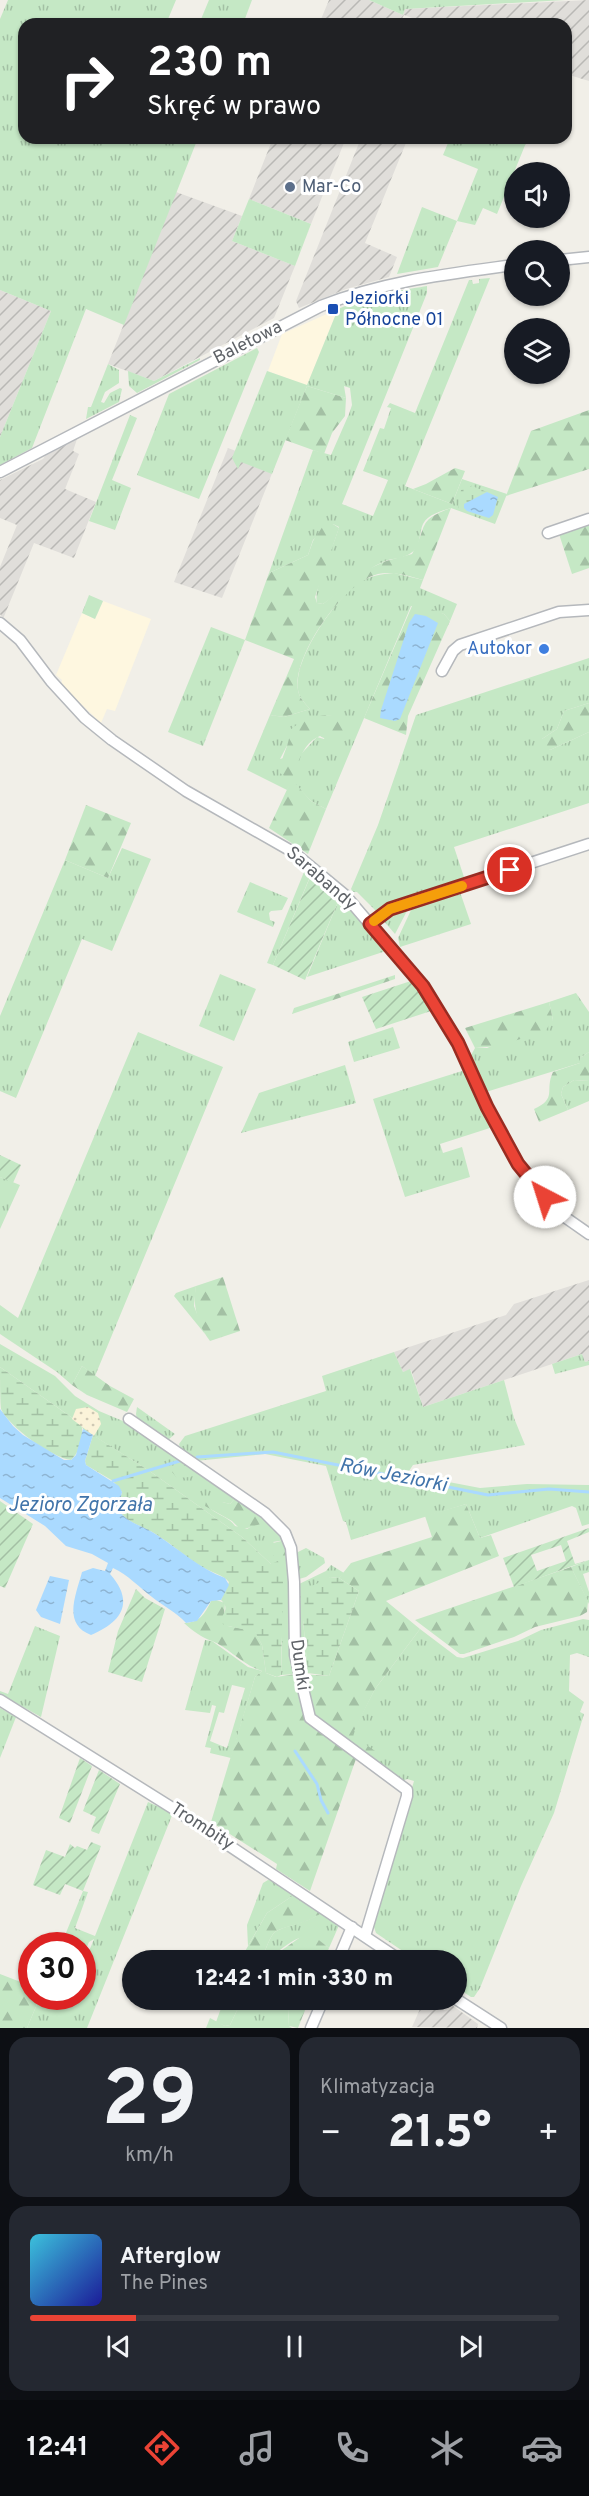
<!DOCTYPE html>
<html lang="pl">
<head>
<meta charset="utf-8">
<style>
  :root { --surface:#171b24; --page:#242831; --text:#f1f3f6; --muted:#9ea1a6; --line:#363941; --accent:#ea4335 }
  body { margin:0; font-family:Overpass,sans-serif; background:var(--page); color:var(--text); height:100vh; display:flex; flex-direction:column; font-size:22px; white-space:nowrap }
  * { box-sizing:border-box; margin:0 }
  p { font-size:20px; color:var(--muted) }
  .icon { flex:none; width:33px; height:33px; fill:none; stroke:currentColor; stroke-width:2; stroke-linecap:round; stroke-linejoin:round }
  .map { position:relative; height:2028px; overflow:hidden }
  .drawer { display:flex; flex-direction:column; gap:9px; padding:9px; background:#0d0f14; flex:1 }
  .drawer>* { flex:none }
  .hud { position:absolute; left:18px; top:18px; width:554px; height:126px; border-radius:18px; box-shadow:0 2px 4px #0004; background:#202124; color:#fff; overflow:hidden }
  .fabs { position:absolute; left:504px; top:162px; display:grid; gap:12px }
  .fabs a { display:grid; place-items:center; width:66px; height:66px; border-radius:50%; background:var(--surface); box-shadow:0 2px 4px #0004; font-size:30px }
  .speed { position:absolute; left:18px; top:1932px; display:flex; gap:12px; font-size:30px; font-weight:700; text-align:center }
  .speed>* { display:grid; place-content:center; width:78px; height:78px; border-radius:50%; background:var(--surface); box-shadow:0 2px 4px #0004; line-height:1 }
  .speed .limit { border:9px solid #d22; background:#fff; color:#111 }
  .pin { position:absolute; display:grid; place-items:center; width:51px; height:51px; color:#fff; margin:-26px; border:3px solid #fff; border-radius:50%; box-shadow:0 2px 6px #0007 }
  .me { position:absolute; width:66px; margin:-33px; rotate:320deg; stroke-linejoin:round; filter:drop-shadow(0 0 4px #0008) }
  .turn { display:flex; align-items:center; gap:21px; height:126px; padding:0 30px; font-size:27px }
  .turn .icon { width:78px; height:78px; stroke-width:2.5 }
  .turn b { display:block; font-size:42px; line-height:51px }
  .big { font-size:45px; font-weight:800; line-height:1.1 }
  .drawer .card { flex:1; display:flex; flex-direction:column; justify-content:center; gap:9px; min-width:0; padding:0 21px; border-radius:18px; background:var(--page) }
  .drawer .dial { align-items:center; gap:0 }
  .dial b { font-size:78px; line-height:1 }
  .song { display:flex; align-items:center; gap:18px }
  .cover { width:72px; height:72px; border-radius:9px; background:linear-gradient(135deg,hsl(190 70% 55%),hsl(240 70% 35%)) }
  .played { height:6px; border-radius:3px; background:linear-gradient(90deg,var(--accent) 20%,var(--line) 20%) }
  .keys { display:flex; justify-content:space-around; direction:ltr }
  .heat { display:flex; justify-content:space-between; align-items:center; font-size:33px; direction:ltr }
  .drawer .tiles { flex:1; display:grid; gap:9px; grid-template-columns:1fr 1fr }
  .card:last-child { grid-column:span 2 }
  .trip { position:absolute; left:122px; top:1950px; width:345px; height:60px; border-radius:30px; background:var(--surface); box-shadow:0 2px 4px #0004; font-weight:800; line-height:60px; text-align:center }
  .dock { display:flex; height:96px; justify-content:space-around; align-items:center; background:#090b0e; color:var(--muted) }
  .dock .icon { width:42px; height:42px }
  .dock .on { color:var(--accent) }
  .dock b { font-size:27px; color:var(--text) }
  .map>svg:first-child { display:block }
  .commercial { fill:#fef7e0 }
  .industrial { fill:url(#industrial-furrows) }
  .grass { fill:url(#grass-tufts); fill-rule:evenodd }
  .forest { fill:url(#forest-firs) }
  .wetland { fill:url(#wetland-marsh) }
  .sand { fill:url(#sand-dots) }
  .garden { fill:url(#garden-furrows); fill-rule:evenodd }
  .water { fill:url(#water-ripples) }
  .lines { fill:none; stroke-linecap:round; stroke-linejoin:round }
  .stream { stroke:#aadaff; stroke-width:3 }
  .minor-casing { stroke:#b5b8bc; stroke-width:13 }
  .minor { stroke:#fff; stroke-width:10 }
  .route-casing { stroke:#982c22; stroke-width:15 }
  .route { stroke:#ea4335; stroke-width:10 }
  .slow { stroke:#f59e0b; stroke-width:10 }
  .service-dot { fill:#5c6f8a; stroke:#fff; stroke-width:2 }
  .transit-dot { fill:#1a4fb4; stroke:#fff; stroke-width:2 }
  .shop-dot { fill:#3f7fe0; stroke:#fff; stroke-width:2 }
  .labels { text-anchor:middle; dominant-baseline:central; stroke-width:6; stroke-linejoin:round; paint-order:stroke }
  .service-label { font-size:18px; fill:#4e5e75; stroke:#fff; text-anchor:start }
  .transit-label { font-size:18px; fill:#164399; stroke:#fff; text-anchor:start }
  .street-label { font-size:18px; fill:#5f6368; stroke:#fff }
  .shop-label { font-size:18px; fill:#366cbe; stroke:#fff; text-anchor:end }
  .water-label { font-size:20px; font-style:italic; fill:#4174aa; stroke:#fff }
</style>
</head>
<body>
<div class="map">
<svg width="589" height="2028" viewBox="0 0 589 2028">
  <defs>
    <pattern id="industrial-furrows" width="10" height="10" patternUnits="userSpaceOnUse" patternTransform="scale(1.5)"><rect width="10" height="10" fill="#e0deda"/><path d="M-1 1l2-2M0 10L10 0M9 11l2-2" fill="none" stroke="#b9b8b5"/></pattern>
    <pattern id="grass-tufts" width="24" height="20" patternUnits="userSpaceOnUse" patternTransform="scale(1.5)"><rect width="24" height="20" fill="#c5e8c5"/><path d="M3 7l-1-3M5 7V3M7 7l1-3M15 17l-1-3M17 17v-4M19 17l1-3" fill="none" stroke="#a3c0a4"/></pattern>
    <pattern id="forest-firs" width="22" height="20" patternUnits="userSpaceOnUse" patternTransform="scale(1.5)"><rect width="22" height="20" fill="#c5e8c5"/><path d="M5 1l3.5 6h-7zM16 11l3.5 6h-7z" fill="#a3c0a4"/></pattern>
    <pattern id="wetland-marsh" width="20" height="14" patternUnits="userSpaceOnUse" patternTransform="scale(1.5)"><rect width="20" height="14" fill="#c5e8c5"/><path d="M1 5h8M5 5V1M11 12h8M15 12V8" fill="none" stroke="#a3c0a4"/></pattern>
    <pattern id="sand-dots" width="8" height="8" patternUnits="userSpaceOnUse" patternTransform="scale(1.5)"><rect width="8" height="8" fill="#fbf3d9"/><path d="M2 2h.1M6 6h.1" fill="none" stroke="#cec8b4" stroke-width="1.8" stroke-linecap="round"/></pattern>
    <pattern id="garden-furrows" width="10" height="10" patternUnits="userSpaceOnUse" patternTransform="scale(1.5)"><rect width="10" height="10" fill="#c5e8c5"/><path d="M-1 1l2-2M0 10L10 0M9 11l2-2" fill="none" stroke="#a3c0a4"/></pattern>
    <pattern id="water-ripples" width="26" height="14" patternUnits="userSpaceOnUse" patternTransform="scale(1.5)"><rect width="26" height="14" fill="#aadaff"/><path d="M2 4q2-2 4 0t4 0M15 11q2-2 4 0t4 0" fill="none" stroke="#8eb4d2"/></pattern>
  </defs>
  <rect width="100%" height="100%" fill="#f1efe8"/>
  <g class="commercial">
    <polygon points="338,309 307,386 268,371 282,334"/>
    <polygon points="103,601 151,619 115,711 107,709 101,723 61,685 62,680 56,675 82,613 95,619"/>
  </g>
  <g class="industrial">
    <polygon points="329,0 369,0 403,15 405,9 589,0 589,81 566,74 566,24 429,24 404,15 399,24 319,24"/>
    <polygon points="273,138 346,138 311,224 249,199"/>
    <polygon points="361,138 408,138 365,243 397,257 389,277 346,289 299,308 296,301"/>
    <polygon points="176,192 242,216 232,241 295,266 274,318 154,381 108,364"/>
    <polygon points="0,290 51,311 0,437"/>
    <polygon points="77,439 73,451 79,454 65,489 96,502 74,558 34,543 3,619 0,614 0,567 17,525 0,518 0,480 43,459 45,456"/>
    <polygon points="228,448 275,466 222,598 174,582"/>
    <polygon points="589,1280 589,1361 585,1362 582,1354 423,1407 411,1370 403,1372 394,1352 506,1315 514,1304"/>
    <polygon points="424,2000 445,2000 478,2024 477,2028 412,2027"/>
  </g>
  <g class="grass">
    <polygon points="8,0 176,0 166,24 24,24 24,138 198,138 124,325 86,309 32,448 0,465 0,437 51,311 0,290 0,19"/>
    <polygon points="209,0 252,0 243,24 199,24"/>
    <polygon points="369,0 565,0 405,9 403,15"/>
    <polygon points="450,138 528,138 497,214 483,208 475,225 457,221 438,267 397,274 422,207 457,221 478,169 443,155"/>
    <polygon points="249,199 311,224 295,266 232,241"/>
    <path d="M490 278 405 486 452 504 462 479 507 494 495 524 451 508C442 511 428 514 423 524 419 533 421 547 411 553 403 559 393 558 385 561 361 571 344 590 323 604L317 603C313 588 334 546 339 527L333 524 313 540 308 555 269 573 313 450 331 455 349 414 352 405 350 388 344 386 346 398 307 386 272 474 241 462 238 469 232 458 267 371 307 385 338 309 355 302 361 305C370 293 412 289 427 286V293L342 504 373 516 388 480 363 471 380 428 384 429 391 408 387 407 390 403 415 413 469 280H472L473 284 479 283V279Z"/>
    <polygon points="257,348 259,352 199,499 137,475 169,394"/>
    <polygon points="200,358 200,360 137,393 129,386 128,371 154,381"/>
    <polygon points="108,364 119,370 119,383 105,392 101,402 104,403 110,393 120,388 122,389 119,402 86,419 88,407 91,407"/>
    <polygon points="130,415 137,418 112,480 131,488 115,530 89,521"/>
    <path d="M394 573 423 580 420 588 457 604 450 621 444 614 411 606 326 809 311 801 292 781 287 790 247 770 270 715 284 717 310 709C305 703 299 698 298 690 293 659 334 601 358 583 369 576 381 574 394 573ZM324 715 332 716 324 739 317 737 302 753 280 759 290 740Z"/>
    <polygon points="89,595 103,601 95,619 82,613"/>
    <polygon points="211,627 245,640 203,746 168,732"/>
    <polygon points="589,658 589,703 564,711 557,729 542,739 550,750 589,732 589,803 454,847 465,880 384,907 377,912 357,892 353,892 351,889 378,825 416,715"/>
    <polygon points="122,848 151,859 112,951 82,939 16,1098 0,1091 0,1016 65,860 108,878"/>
    <polygon points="306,867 312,872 273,965 267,963"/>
    <polygon points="250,882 288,898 282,910 271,911 269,913 270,920 275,922 273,927 237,912"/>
    <polygon points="460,892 471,924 400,947 398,938 412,908"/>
    <polygon points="340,897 389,950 307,977"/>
    <polygon points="408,909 395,934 382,919"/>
    <polygon points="220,974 256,989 234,1041 199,1026"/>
    <polygon points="576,993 589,1012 589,1052 580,1058 580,1063 486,1092 470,1057 475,1048 487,1048 553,1020 549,1002"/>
    <polygon points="393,1027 400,1048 354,1062 348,1042"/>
    <polygon points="138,1032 223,1067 95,1376 82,1366 72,1385 57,1372 0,1334 0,1305 18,1318"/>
    <polygon points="345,1065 356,1103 241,1133 259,1093"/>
    <polygon points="462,1071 465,1073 493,1127 440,1144 443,1153 462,1147 470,1177 405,1197 373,1099"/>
    <polygon points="574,1080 589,1081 589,1101 568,1110 561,1094 563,1087"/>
    <polygon points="0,1177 20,1185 0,1229"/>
    <polygon points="196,1286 194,1306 205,1334 174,1296 176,1293"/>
    <path d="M0 1344 55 1376 75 1396 99 1411 130 1424 237 1496 230 1504 222 1502 211 1509C218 1515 230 1518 235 1526L247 1529 266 1518 285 1540 273 1542 289 1555 296 1674 281 1675 282 1643 271 1564 242 1537 151 1472 83 1429 81 1424 0 1367Z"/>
    <polygon points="394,1352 403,1372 410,1369 423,1407 504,1380 514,1418 525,1445 413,1465 407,1474 480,1488 527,1484 589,1485 589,1524 582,1526 576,1508 572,1506 480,1538 466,1504 351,1540 346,1522 343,1521 326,1466 265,1454 195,1461 180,1448 179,1444 185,1436 326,1391 322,1376"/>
    <polygon points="582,1354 585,1362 589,1361 589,1365 555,1374 552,1364"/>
    <polygon points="137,1407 175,1434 168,1440 137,1419 136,1414"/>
    <polygon points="306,1548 324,1558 325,1563 306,1577 299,1579 296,1553"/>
    <polygon points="589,1560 589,1572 583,1574 589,1592 589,1604 571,1567"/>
    <polygon points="331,1565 344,1573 339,1578 330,1577 303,1620 308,1673 301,1673 297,1585 326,1571"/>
    <polygon points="583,1619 589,1620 589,1657 577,1653 570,1655 569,1691 584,1702 580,1712 584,1714 554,1813 521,1886 480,1988 474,1997 471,1997 456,1987 456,1960 416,1960 376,1933 372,1921 414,1781 407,1779 403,1781 375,1761 351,1735 375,1689 420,1629 457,1657 463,1658 518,1641 541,1630"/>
    <polygon points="35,1626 60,1636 41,1717 0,1694 0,1691 8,1694"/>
    <path d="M205 1640 212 1641 248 1667 262 1671 255 1677 231 1758 210 1753 211 1748 205 1747 216 1706 212 1705 210 1713 185 1710ZM232 1685 245 1688 227 1748 210 1741 219 1712 224 1713Z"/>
    <polygon points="0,1708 16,1717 0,1758"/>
    <polygon points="148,1802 173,1813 87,2028 27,2028 40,1997 82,1996 83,1966 94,1939 89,1942 83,1956 82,1946 61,1945 83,1891 88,1892 75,1928 95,1936"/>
    <polygon points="268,1880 274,1881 294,1895 267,1913 248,1946 247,1925 263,1883"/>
    <path d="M321 1913 340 1923 329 1948C305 1929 297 1937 275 1954L276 1960H261C265 1952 268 1941 273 1934 279 1926 307 1924 321 1913Z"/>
    <polygon points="242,2000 293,2000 288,2009 289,2026 292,2028 206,2028 210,2018 225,2026 230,2025"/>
  </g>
  <g class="forest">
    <polygon points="307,386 346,398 345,416 332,433 324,454 285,440"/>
    <polygon points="589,410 589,469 506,496 531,431"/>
    <polygon points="455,468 465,471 452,504 413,489 426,484"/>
    <path d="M451 508 423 580C408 576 393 571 378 574 344 582 292 656 298 690 299 698 305 703 310 709L284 717 270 715 294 659 245 640 269 573 308 555 313 541 323 526 333 524 339 528 315 597 317 603 323 604 364 571 386 561 412 554C429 526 415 521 451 508Z"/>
    <polygon points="589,525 589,568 572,574 559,534"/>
    <polygon points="421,605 444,614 450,621 408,716 406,735 364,718 412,606"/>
    <polygon points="589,703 589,732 550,750 542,745 542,739 557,729 564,711"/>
    <path d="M324 715 343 716 354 725C344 734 334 745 320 736 303 742 297 765 292 780L311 801 326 809 308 854 269 828 291 781 280 773C280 757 290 746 290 730L303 720Z"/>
    <polygon points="86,805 131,823 108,878 65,860"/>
    <polygon points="395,975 395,979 292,1014 294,1008"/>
    <polygon points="549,1002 553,1020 545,1031 499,1046 475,1048 465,1028"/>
    <path d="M589 1052V1081L574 1080 563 1087 561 1094 568 1110 539 1122 534 1109C558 1098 544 1091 553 1072L580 1063V1058Z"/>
    <path d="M223 1277 240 1331 210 1341C198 1326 192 1305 196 1286Z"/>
    <polygon points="82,1366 110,1386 134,1399 127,1412 87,1395 72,1385"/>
    <polygon points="190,1462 204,1472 190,1477 177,1478 168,1467"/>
    <polygon points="237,1496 266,1518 264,1523 241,1530 232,1521 205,1506 207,1498 230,1504"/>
    <polygon points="466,1504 480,1538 491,1535 499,1556 386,1601 420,1629 375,1689 352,1735 378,1753 375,1761 312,1714 301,1674 329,1676 359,1591 339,1578 351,1563 432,1537 425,1516"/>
    <polygon points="285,1540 289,1555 278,1561 269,1550 269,1544"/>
    <polygon points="571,1567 588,1601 587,1612 580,1616 535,1627 514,1637 464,1654 460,1654 415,1620"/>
    <path d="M216 1600 225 1603 224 1616 228 1626 255 1631 262 1645 266 1673 276 1677 296 1674 302 1709 307 1720 357 1756 310 1891 276 1869 277 1864 211 1822 255 1677 262 1671C241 1664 228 1647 212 1641 201 1637 193 1631 184 1623 199 1623 205 1614 211 1601Z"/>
    <path d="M294 1895 321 1913C307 1925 279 1926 273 1934 268 1941 265 1952 261 1960H240L267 1913Z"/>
    <polygon points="302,1936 315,1937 329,1948 324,1960 276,1960 275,1955"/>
    <polygon points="0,1974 31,1986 32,1996 40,1997 27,2028 0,2028"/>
    <polygon points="224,2000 242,2000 230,2025 225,2026 216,2022"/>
    <polygon points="293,2000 309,2000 298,2028 289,2026 288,2009"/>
  </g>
  <g class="wetland">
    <polygon points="472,486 487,492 476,497 464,508 467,511 458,508 461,490"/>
    <path d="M0 1367 81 1424C85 1436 79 1453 71 1460 52 1458 8 1426 1 1409 0 1402 0 1377 0 1367Z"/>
    <path d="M93 1435 151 1472 242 1537 271 1564 278 1561 283 1580 281 1675 277 1677 266 1673 262 1645 255 1632 224 1625 221 1622C221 1614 231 1609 221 1600L229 1582C223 1575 213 1573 204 1568 188 1559 173 1545 157 1535 144 1526 127 1524 118 1509L122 1492 113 1481 86 1465 85 1461Z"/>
    <polygon points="330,1577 339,1578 359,1591 329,1676 308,1673 303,1620 306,1589"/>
  </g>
  <polygon class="sand" points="88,1407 98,1413 101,1424 94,1436 72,1419 76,1409"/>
  <g class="garden">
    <polygon points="311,875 340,897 305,980 273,965"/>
    <polygon points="414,980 434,1010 376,1029 362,997"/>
    <polygon points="0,1155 21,1165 13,1183 0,1177"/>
    <polygon points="0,1501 33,1524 5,1588 0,1586"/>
    <path d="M589 1528V1532L567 1541 575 1564 589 1560 514 1587 503 1558ZM561 1545 566 1561 537 1571 531 1555Z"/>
    <polygon points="136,1589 145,1598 165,1609 142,1682 108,1672 118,1631"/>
    <polygon points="80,1758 92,1766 70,1823 59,1818"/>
    <polygon points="99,1770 120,1784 99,1834 91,1831 96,1817 83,1811"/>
    <polygon points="91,1842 101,1846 83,1891 65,1884 60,1895 33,1885 46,1850 65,1857 70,1844 75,1848 77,1846 87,1850"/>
  </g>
  <g class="water">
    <polygon points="487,492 498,497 493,515 489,518 467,511 464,508 464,504"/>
    <polygon points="415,614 426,616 438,623 400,719 395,721 380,718 381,710 409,623"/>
    <path d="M0 1409 13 1426 23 1435 64 1460H71L76 1455 83 1429 93 1435 85 1461 86 1465 119 1486 122 1492 118 1509C127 1524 143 1525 157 1535 180 1550 199 1568 225 1578L229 1585 221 1600 211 1601 197 1621 186 1623C176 1612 163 1606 152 1597 139 1587 128 1575 113 1568L110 1574C135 1602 122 1622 91 1635 62 1624 76 1595 82 1572L93 1568 105 1571 108 1563 92 1554 66 1546 45 1526 0 1498Z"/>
    <polygon points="50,1576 69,1580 60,1624 41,1617 36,1610"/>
  </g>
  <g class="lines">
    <g class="stream">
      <polyline points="197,1457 273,1452 488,1495 549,1489 589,1492"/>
      <polyline points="113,1481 183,1460"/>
      <polyline points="295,1751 317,1784 321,1800 328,1813"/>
    </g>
    <defs>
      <g id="minor">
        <polyline points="560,260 589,257"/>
        <path d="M0 472 321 306C384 281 448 274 514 265"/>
        <polyline points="548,533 589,519"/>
        <polyline points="0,623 20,640 51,681 85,718 112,740 186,791 293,852 345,895 423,986 458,1043 487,1107 518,1164 559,1213 589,1234"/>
        <polyline points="442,671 453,651 460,645 559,612 589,610"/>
        <polyline points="370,924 390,909 589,844"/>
        <polyline points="129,1419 265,1513 285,1533 291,1548 294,1582 295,1655 310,1718 407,1790 407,1796 365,1936"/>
        <polyline points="0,1700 182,1814 400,1960"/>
        <polyline points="338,1960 352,1927"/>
        <polyline points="456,1999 501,2028"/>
        <polyline points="311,2028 323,2000"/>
      </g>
    </defs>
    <use href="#minor" class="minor-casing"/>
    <use href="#minor" class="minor"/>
  </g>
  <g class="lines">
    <defs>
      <polyline id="route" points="510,870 390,909 370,924 423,986 458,1043 487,1107 518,1164 545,1197"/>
    </defs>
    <use href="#route" class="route-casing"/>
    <use href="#route" class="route"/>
    <polyline class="slow" points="374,921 390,909 462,886"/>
  </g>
  <circle class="service-dot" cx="290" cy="187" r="6"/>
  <rect class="transit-dot" x="327" y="303" width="12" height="12" rx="3"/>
  <circle class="shop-dot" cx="544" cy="649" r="6"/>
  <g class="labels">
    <g class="service-label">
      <text x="302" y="187">Mar-Co</text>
    </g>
    <g class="transit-label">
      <text x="345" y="299">Jeziorki<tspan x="345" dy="21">Północne 01</tspan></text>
    </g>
    <g class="street-label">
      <text transform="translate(248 343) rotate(-27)">Baletowa</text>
      <text transform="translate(321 879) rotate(41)">Sarabandy</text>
      <text transform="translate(299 1665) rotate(82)">Dumki</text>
      <text transform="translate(202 1827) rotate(33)">Trombity</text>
    </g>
    <g class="shop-label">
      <text x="532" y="649">Autokor</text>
    </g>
    <g class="water-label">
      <text transform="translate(393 1476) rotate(11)">Rów Jeziorki</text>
      <text x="80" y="1506">Jezioro Zgorzała</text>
    </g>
  </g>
</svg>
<div class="fabs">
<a><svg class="icon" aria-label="sound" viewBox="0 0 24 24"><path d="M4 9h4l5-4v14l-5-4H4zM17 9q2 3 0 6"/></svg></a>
<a><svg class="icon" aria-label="search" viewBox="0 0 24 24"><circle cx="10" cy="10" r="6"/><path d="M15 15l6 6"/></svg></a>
<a><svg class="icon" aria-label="layers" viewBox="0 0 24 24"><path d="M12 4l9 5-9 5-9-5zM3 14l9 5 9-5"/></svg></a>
</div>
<div class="speed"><div class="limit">30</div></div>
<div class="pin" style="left:510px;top:870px;background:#d93025"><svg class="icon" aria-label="arrive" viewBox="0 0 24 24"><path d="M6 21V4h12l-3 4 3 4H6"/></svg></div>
<svg class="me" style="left:545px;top:1197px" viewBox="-20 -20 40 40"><circle r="19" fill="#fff"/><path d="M0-13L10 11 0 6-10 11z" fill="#ea4335"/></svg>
<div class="trip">12:42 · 1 min · 330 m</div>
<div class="hud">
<div class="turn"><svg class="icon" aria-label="right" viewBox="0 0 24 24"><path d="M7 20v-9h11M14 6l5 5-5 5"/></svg><div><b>230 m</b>Skręć w prawo</div></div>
</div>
</div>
<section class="drawer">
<div class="tiles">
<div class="card dial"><b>29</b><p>km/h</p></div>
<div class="card"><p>Klimatyzacja</p>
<div class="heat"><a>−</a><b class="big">21.5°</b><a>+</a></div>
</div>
<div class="card">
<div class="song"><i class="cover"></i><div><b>Afterglow</b><p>The Pines</p></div></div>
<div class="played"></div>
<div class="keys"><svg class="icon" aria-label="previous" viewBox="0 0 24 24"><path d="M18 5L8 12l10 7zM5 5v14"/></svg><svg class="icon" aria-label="pause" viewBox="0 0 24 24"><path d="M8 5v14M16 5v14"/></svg><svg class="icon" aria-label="next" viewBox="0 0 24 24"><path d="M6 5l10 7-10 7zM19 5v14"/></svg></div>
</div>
</div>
</section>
<nav class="dock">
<b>12:41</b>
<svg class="icon on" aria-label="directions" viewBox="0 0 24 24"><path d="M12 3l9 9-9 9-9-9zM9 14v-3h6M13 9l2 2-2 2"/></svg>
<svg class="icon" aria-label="music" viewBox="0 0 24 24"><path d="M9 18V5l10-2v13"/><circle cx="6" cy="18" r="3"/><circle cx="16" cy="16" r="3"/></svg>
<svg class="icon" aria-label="phone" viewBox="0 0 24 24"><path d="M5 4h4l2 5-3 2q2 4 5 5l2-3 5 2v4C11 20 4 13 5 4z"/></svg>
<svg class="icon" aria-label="climate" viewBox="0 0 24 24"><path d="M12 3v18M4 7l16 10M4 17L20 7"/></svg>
<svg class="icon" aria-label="car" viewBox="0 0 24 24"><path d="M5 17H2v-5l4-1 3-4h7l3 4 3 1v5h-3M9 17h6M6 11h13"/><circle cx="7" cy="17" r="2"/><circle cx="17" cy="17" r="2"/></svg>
</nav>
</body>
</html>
